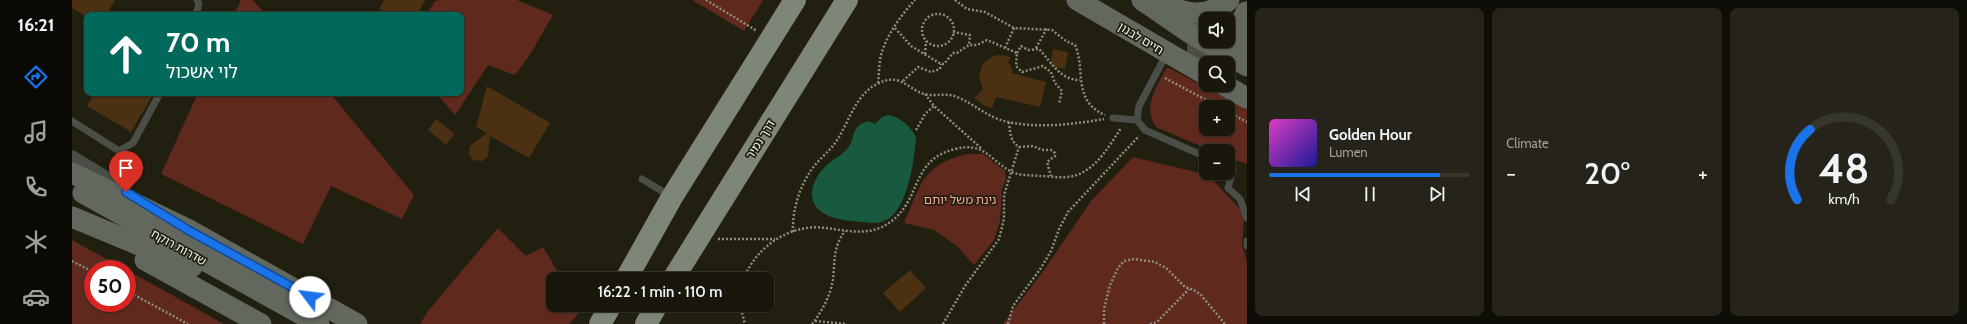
<!DOCTYPE html>
<html lang="en">
<head>
<meta charset="utf-8">
<style>
  :root { --surface:#19170c; --page:#26241a; --text:#f1f3f6; --muted:#9f9f9d; --line:#37362d; --accent:#1a73e8 }
  body { margin:0; font-family:Cabin,"Noto Sans Hebrew",sans-serif; background:var(--page); color:var(--text); height:100vh; display:flex; flex-direction:column; font-size:15px; white-space:nowrap }
  * { box-sizing:border-box; margin:0 }
  p { font-size:13px; color:var(--muted) }
  .icon { flex:none; width:22px; height:22px; fill:none; stroke:currentColor; stroke-width:2; stroke-linecap:round; stroke-linejoin:round }
  .map { position:relative; flex:1; overflow:hidden }
  .panel { display:flex; flex-direction:column; gap:8px; padding:8px; background:#0e0d07; width:720px }
  .panel>* { flex:none }
  .banner { position:absolute; left:12px; top:12px; width:380px; height:84px; border-radius:8px; box-shadow:0 1px 3px #0004,0 0 0 1px var(--line); background:#00695c; color:#fff; overflow:hidden }
  .buttons { position:absolute; left:1127px; top:12px; display:grid; gap:8px }
  .buttons a { display:grid; place-items:center; width:36px; height:36px; border-radius:8px; background:var(--surface); box-shadow:0 1px 3px #0004,0 0 0 1px var(--line); font-size:20px }
  .speed { position:absolute; left:12px; top:260px; display:flex; gap:8px; font-size:20px; font-weight:700; text-align:center }
  .speed>* { display:grid; place-content:center; width:52px; height:52px; border-radius:50%; background:var(--surface); box-shadow:0 1px 3px #0004,0 0 0 1px var(--line); line-height:1 }
  .speed .limit { border:6px solid #d22; background:#fff; color:#111 }
  .pin { position:absolute; display:grid; place-items:center; width:34px; height:34px; color:#fff; margin:-41px -17px; border-radius:50% 50% 50% 0; rotate:-45deg; box-shadow:0 0 4px #0007 }
  .pin .icon { rotate:45deg }
  .me { position:absolute; width:44px; margin:-22px; rotate:300deg; stroke-linejoin:round; filter:drop-shadow(0 0 3px #0008) }
  .turn { display:flex; align-items:center; gap:14px; height:84px; padding:0 16px; font-size:18px }
  .turn .icon { width:52px; height:52px; stroke-width:2.5 }
  .turn b { display:block; font-size:28px; line-height:34px }
  .big { font-size:30px; font-weight:600; line-height:1.1 }
  .panel .tile { flex:1; display:flex; flex-direction:column; justify-content:center; gap:6px; min-width:0; padding:0 14px; border-radius:8px; background:var(--page) }
  .panel .dial { align-items:center; gap:0 }
  .dial svg { height:104px; overflow:visible; fill:none; stroke:var(--line); stroke-width:7; stroke-linecap:round; text-anchor:middle }
  .dial text { fill:var(--text); stroke:none }
  .song { display:flex; align-items:center; gap:12px }
  .cover { width:48px; height:48px; border-radius:6px; background:linear-gradient(135deg,hsl(310 70% 55%),hsl(240 70% 35%)) }
  .played { height:4px; border-radius:2px; background:linear-gradient(90deg,var(--accent) 85%,var(--line) 85%) }
  .keys { display:flex; justify-content:space-around; direction:ltr }
  .heat { display:flex; justify-content:space-between; align-items:center; font-size:22px; direction:ltr }
  .panel .tiles { flex:1; display:grid; gap:8px; grid-template-columns:repeat(3,1fr) }
  .trip { position:absolute; left:474px; top:272px; width:228px; height:40px; border-radius:8px; background:var(--surface); box-shadow:0 1px 3px #0004,0 0 0 1px var(--line); font-weight:600; line-height:40px; text-align:center }
  main { display:flex; flex:1; min-height:0 }
  .menu { display:flex; flex-direction:column; width:72px; justify-content:space-around; align-items:center; background:#0a0905; color:var(--muted) }
  .menu .icon { width:28px; height:28px }
  .menu .active { color:var(--accent) }
  .menu b { font-size:18px; color:var(--text) }
  .map>svg:first-child { display:block }
  .green { fill:#60291d; fill-rule:evenodd }
  .water { fill:#18593f }
  .building { fill:#4b3012 }
  .lines { fill:none; stroke-linecap:round; stroke-linejoin:round }
  .path { stroke:#8d8c7f; stroke-width:2.5; stroke-dasharray:2 2; stroke-linecap:butt }
  .service { stroke:#4a4e47; stroke-width:7 }
  .minor { stroke:#4a4e47; stroke-width:15 }
  .tertiary { stroke:#4a4e47; stroke-width:19 }
  .secondary { stroke:#62685e; stroke-width:21 }
  .trunk { stroke:#7e8677; stroke-width:22 }
  .route-casing { stroke:#114b97; stroke-width:10 }
  .route { stroke:#1a73e8; stroke-width:7 }
  .labels { text-anchor:middle; dominant-baseline:central; stroke-width:3.5; stroke-linejoin:round; paint-order:stroke }
  .street-label { font-size:12px; fill:#f6f5eb; stroke:#211f10 }
  .park-label { font-size:12px; fill:#fba996; stroke:#211f10 }
</style>
</head>
<body>
<main>
<nav class="menu">
<b>16:21</b>
<svg class="icon active" aria-label="directions" viewBox="0 0 24 24"><path d="M12 3l9 9-9 9-9-9zM9 14v-3h6M13 9l2 2-2 2"/></svg>
<svg class="icon" aria-label="music" viewBox="0 0 24 24"><path d="M9 18V5l10-2v13"/><circle cx="6" cy="18" r="3"/><circle cx="16" cy="16" r="3"/></svg>
<svg class="icon" aria-label="phone" viewBox="0 0 24 24"><path d="M5 4h4l2 5-3 2q2 4 5 5l2-3 5 2v4C11 20 4 13 5 4z"/></svg>
<svg class="icon" aria-label="climate" viewBox="0 0 24 24"><path d="M12 3v18M4 7l16 10M4 17L20 7"/></svg>
<svg class="icon" aria-label="car" viewBox="0 0 24 24"><path d="M5 17H2v-5l4-1 3-4h7l3 4 3 1v5h-3M9 17h6M6 11h13"/><circle cx="7" cy="17" r="2"/><circle cx="17" cy="17" r="2"/></svg>
</nav>
<div class="map">
<svg width="1175" height="324" viewBox="0 0 1175 324">
  <rect width="100%" height="100%" fill="#211f10"/>
  <g class="green">
    <polygon points="169,0 181,0 194,15 162,15"/>
    <polygon points="372,0 445,0 481,15 459,53 443,75 416,65 383,115 364,93 389,93 389,15 354,15 363,1"/>
    <polygon points="620,0 691,0 672,31"/>
    <path d="M1095 67 1175 109V164L1156 158V151H1140L1084 127C1070 106 1085 86 1095 67ZM1134 107H1156V129H1134Z"/>
    <polygon points="126,93 258,93 342,195 330,219 259,186 231,244 89,174"/>
    <path d="M896 154H911L933 171 934 179 930 189 928 221 922 240 902 265 885 246 862 230 832 223C850 184 849 165 896 154Z"/>
    <polygon points="1061,157 1136,175 1169,210 1172,219 1170,244 1175,262 1175,324 931,324 972,270 1019,201"/>
    <polygon points="426,228 454,256 471,247 490,279 481,279 481,305 514,305 497,324 348,324 356,311"/>
    <polygon points="0,240 53,269 21,269 21,303 55,303 55,270 152,324 0,324"/>
  </g>
  <path class="water" d="M816 115C829 117 838 126 844 137 842 162 835 224 802 223 782 221 743 222 740 196 739 187 745 175 752 168 758 161 769 156 775 149 785 137 777 127 796 121L803 124 810 117Z"/>
  <g class="building">
    <polygon points="0,0 43,0 34,15 12,15 0,8"/>
    <polygon points="312,0 353,0 345,15 318,15 307,9"/>
    <polygon points="981,49 996,52 993,69 978,66"/>
    <polygon points="928,55 939,57 936,62 940,68 940,73 974,82 968,107 924,97 920,108 913,106 902,98 911,90 907,75 911,63 921,56"/>
    <polygon points="415,86 478,123 457,158 418,136 416,157 410,161 400,160 397,153 398,146 415,133 404,127"/>
    <polygon points="22,93 82,93 59,132 15,106"/>
    <polygon points="364,119 383,134 374,145 356,130"/>
    <polygon points="838,270 854,288 828,312 811,293"/>
  </g>
  <g class="lines">
    <g class="path">
      <polyline points="634,0 685,31"/>
      <path d="M883 0 895 9 913 12 942 28 980 30 994 41 1003 45C1014 70 1000 101 1033 115"/>
      <circle cx="866" cy="30" r="16"/>
      <polyline points="823,28 839,46 869,64 872,64 881,53 885,53 897,45 905,45 915,40 945,53 944,66 950,72 971,66 979,72 983,83 990,91 987,104"/>
      <polyline points="881,32 898,35 897,45"/>
      <polyline points="933,48 942,28"/>
      <polyline points="964,48 975,28"/>
      <path d="M945 53 949 46 956 50 967 49C980 63 988 80 1008 80"/>
      <polyline points="853,54 854,41"/>
      <polyline points="1093,78 1147,107"/>
      <polyline points="831,81 846,67 859,72 868,69 869,64"/>
      <path d="M806 83C807 74 807 64 809 55 814 36 829 15 843 0"/>
      <polyline points="853,94 862,106 910,149"/>
      <polyline points="1156,112 1175,122"/>
      <path d="M937 122C938 132 938 141 947 147L961 146 970 150H979L983 153V156L975 162 979 176"/>
      <polyline points="844,130 853,114 862,106"/>
      <path d="M721 232C720 212 727 188 738 172 744 162 753 155 760 147 776 128 781 96 805 84 828 72 834 88 852 94 864 97 874 92 885 97 905 105 917 120 942 123 972 128 1003 124 1032 119"/>
      <polyline points="646,239 703,239"/>
      <polyline points="0,261 21,272"/>
      <path d="M672 279C683 247 719 223 753 228 773 230 793 236 812 226 851 205 836 160 883 149 912 142 916 158 938 171 946 176 959 175 968 176 977 176 986 178 995 177 1021 175 1036 148 1049 128"/>
      <polyline points="55,291 116,324"/>
      <polyline points="668,305 673,324"/>
      <polyline points="743,321 775,324"/>
      <path d="M740 324C750 312 759 294 761 279 763 261 761 247 773 231"/>
      <polyline points="871,324 893,286 927,239 932,219 932,195 947,147"/>
      <polyline points="936,324 941,306 969,268 979,251 987,229 996,212 1067,136"/>
      <polyline points="1032,324 1032,309 1038,285 1046,268 1052,261 1062,259 1083,262 1094,268 1113,287 1122,290 1129,295 1153,324"/>
      <polyline points="1078,324 1085,322 1117,289"/>
    </g>
    <g class="service">
      <polyline points="124,15 127,4 125,0"/>
      <polyline points="1095,53 1067,106 1065,120 1073,130 1134,157"/>
      <polyline points="1041,118 1065,120"/>
      <polyline points="0,121 47,151 61,143 88,93"/>
      <polyline points="1156,167 1161,169 1156,188 1168,199 1175,218"/>
      <polyline points="570,179 598,196"/>
      <polyline points="1175,241 1175,246"/>
    </g>
    <polyline class="minor" points="0,158 41,183"/>
    <polyline class="tertiary" points="1124,69 1125,37 1134,27"/>
    <g class="secondary">
      <polyline points="1005,0 1134,75"/>
      <polyline points="1070,0 1118,33 1175,66"/>
      <path d="M1087 2C1113 14 1133 20 1157 0"/>
      <path d="M1174 12C1166 29 1167 41 1175 58"/>
      <polyline points="1152,85 1175,98"/>
      <polyline points="0,173 117,230 285,324"/>
      <polyline points="11,193 247,324"/>
      <polyline points="0,217 120,267"/>
      <polyline points="73,260 189,324"/>
    </g>
    <g class="trunk">
      <polyline points="554,279 600,197 723,0"/>
      <polyline points="601,279 775,0"/>
      <polyline points="528,324 539,305"/>
      <polyline points="574,324 585,305"/>
    </g>
  </g>
  <g class="lines">
    <defs>
      <polyline id="route" points="54,192 116,230 238,297"/>
    </defs>
    <use href="#route" class="route-casing"/>
    <use href="#route" class="route"/>
  </g>
  <g class="labels">
    <g class="street-label">
      <text transform="translate(1069 38) rotate(31)">חיים לבנון</text>
      <text transform="translate(688 139) rotate(-58)">דרך נמיר</text>
      <text transform="translate(107 247) rotate(29)">שדרות רוקח</text>
    </g>
    <g class="park-label">
      <text x="888" y="199">גינת משל יותם</text>
    </g>
  </g>
</svg>
<div class="buttons">
<a><svg class="icon" aria-label="sound" viewBox="0 0 24 24"><path d="M4 9h4l5-4v14l-5-4H4zM17 9q2 3 0 6"/></svg></a>
<a><svg class="icon" aria-label="search" viewBox="0 0 24 24"><circle cx="10" cy="10" r="6"/><path d="M15 15l6 6"/></svg></a>
<a>+</a>
<a>−</a>
</div>
<div class="speed"><div class="limit">50</div></div>
<div class="pin" style="left:54px;top:192px;background:#d93025"><svg class="icon" aria-label="arrive" viewBox="0 0 24 24"><path d="M6 21V4h12l-3 4 3 4H6"/></svg></div>
<svg class="me" style="left:238px;top:297px" viewBox="-20 -20 40 40"><circle r="19" fill="#fff"/><path d="M0-13L10 11 0 6-10 11z" fill="#1a73e8"/></svg>
<div class="trip">16:22 · 1 min · 110 m</div>
<div class="banner">
<div class="turn"><svg class="icon" aria-label="ahead" viewBox="0 0 24 24"><path d="M12 20V5M6 11l6-6 6 6"/></svg><div><b>70 m</b>לוי אשכול</div></div>
</div>
</div>
<section class="panel">
<div class="tiles">
<div class="tile">
<div class="song"><i class="cover"></i><div><b>Golden Hour</b><p>Lumen</p></div></div>
<div class="played"></div>
<div class="keys"><svg class="icon" aria-label="previous" viewBox="0 0 24 24"><path d="M18 5L8 12l10 7zM5 5v14"/></svg><svg class="icon" aria-label="pause" viewBox="0 0 24 24"><path d="M8 5v14M16 5v14"/></svg><svg class="icon" aria-label="next" viewBox="0 0 24 24"><path d="M6 5l10 7-10 7zM19 5v14"/></svg></div>
</div>
<div class="tile"><p>Climate</p>
<div class="heat"><a>−</a><b class="big">20°</b><a>+</a></div>
</div>
<div class="tile dial"><svg viewBox="0 0 100 80">
<path d="M14 69A42 42 0 1 1 86 69"/>
<path d="M14 69A42 42 0 0 1 24 15" stroke="#1a73e8"/>
<text x="50" y="56" font-size="32" font-weight="700">48</text>
<text x="50" y="72" font-size="11">km/h</text>
</svg></div>
</div>
</section>
</main>
</body>
</html>
